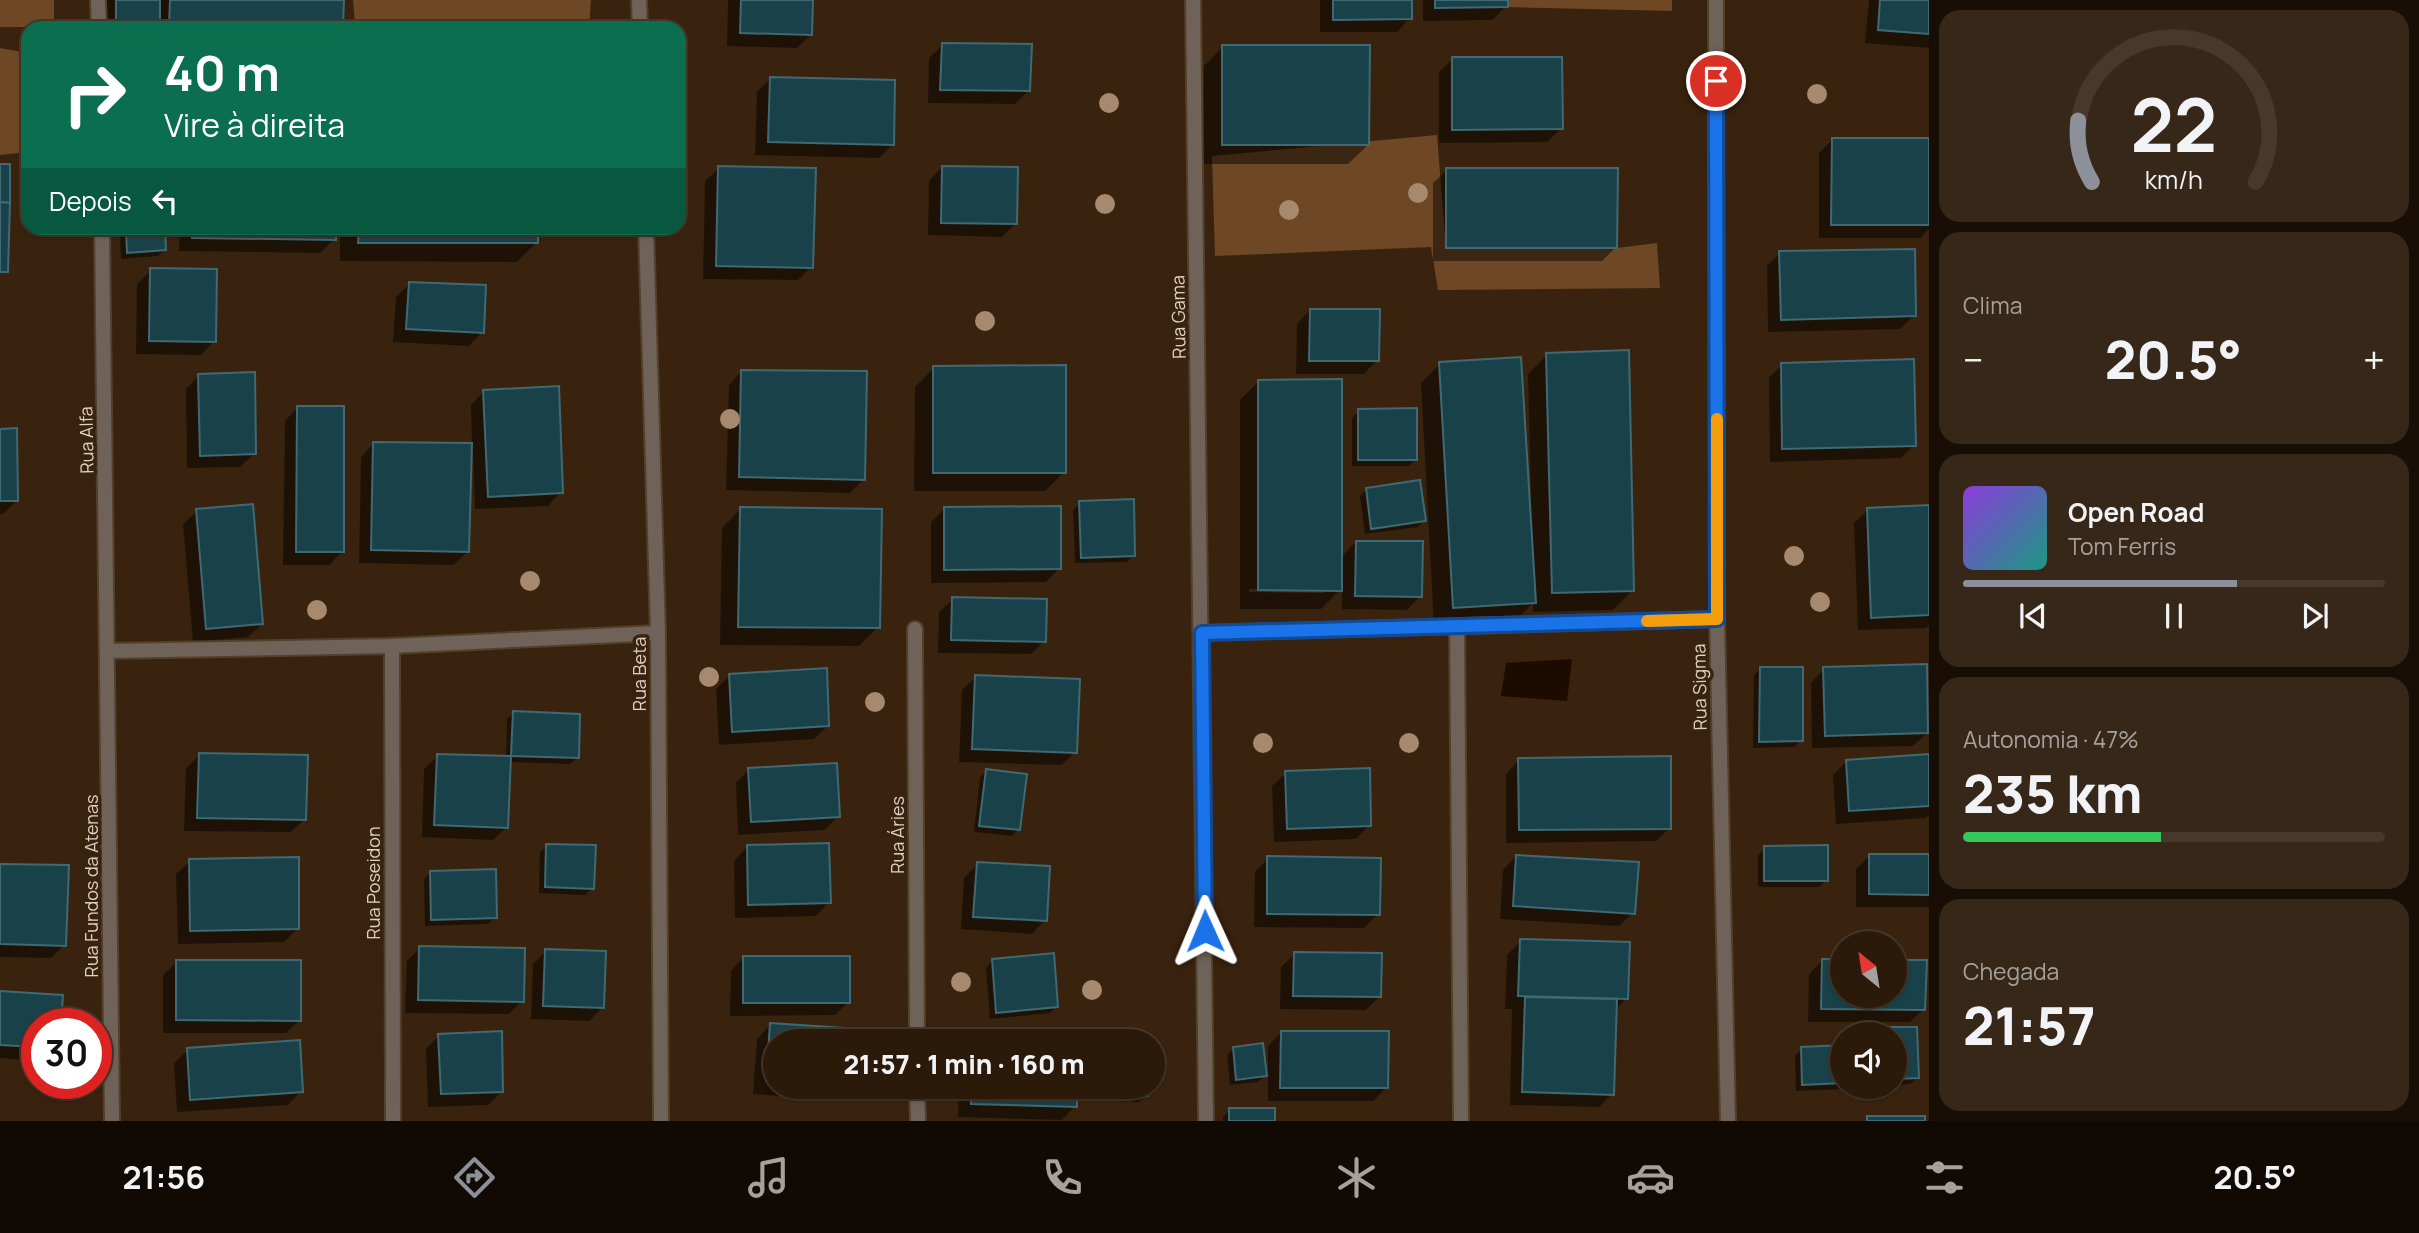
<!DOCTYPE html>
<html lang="pt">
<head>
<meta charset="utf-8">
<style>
  :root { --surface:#2b1a0a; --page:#372718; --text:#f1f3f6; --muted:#a6a19c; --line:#47382b; --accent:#8c9099 }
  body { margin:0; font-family:Manrope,sans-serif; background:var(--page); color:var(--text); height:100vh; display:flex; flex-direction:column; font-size:26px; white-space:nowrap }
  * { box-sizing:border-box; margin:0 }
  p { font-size:23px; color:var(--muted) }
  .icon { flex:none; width:38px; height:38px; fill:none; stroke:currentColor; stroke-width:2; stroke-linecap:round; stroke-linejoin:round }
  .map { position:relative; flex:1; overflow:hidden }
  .details { display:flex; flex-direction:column; gap:10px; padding:10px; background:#180e06; width:490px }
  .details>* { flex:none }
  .top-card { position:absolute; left:21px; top:21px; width:665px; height:214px; border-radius:21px; box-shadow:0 2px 5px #0004,0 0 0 2px var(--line); background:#0b6e4f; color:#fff; overflow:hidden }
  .needle { width:46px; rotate:330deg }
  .fabs { position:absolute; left:1830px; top:931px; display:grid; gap:14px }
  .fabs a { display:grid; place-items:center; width:77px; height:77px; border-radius:50%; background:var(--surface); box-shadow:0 2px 5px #0004,0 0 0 2px var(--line); font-size:35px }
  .speed { position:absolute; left:21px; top:1008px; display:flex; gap:14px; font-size:35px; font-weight:700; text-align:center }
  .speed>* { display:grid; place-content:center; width:91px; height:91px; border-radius:50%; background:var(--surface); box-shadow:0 2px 5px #0004,0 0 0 2px var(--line); line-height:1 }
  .speed .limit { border:10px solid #d22; background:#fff; color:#111 }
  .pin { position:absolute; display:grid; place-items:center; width:60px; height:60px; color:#fff; margin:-30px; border:4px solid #fff; border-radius:50%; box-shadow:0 2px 7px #0007 }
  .me { position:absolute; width:77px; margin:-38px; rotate:359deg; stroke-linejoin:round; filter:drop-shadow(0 0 5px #0008) }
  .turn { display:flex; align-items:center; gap:24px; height:147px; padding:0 28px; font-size:32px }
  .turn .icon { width:91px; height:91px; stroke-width:2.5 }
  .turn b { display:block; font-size:49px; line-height:60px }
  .then { display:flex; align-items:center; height:66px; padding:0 28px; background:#0003; gap:14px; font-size:26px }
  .big { font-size:52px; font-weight:800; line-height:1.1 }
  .details .widget { flex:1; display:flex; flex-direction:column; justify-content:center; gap:10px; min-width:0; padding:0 24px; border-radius:21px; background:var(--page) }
  .details .dial { align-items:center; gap:0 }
  .dial svg { height:182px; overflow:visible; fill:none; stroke:var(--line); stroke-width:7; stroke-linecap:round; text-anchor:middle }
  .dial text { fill:var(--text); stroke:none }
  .song { display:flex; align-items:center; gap:21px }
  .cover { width:84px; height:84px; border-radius:10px; background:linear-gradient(135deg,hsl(270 70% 55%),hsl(170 70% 35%)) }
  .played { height:7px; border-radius:4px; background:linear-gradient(90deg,var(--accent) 65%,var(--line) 65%) }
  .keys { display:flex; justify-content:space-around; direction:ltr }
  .heat { display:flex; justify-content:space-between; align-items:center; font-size:38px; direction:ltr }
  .charge { height:10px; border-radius:5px; background:linear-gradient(90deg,#34c759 47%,var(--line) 0) }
  .trip { position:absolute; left:763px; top:1029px; width:402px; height:70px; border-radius:35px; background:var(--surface); box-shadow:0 2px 5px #0004,0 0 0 2px var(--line); font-weight:800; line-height:70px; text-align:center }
  .menu { display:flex; height:112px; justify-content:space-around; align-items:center; background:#110a04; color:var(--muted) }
  .menu .icon { width:49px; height:49px }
  .menu .active { color:var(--accent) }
  .menu b { font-size:32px; color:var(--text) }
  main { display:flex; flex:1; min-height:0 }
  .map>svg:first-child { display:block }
  .green { fill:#6e4824 }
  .water { fill:#1d0b00 }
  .shadow { fill:#0007; fill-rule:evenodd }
  .building { fill:#194149; stroke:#416972; stroke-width:2 }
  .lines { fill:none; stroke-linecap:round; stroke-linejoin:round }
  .street-casing { stroke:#543f2b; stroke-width:18 }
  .street { stroke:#6f6359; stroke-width:14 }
  .tree { fill:#a6896f }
  .route-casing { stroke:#114b97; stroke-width:18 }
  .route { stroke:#1a73e8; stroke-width:12 }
  .slow { stroke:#f59e0b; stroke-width:12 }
  .labels { text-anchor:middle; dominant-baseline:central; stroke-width:7; stroke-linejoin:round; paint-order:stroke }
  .street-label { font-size:18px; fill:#dfd0c4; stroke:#39230e }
</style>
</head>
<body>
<main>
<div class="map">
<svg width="1929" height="1121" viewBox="0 0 1929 1121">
  <rect width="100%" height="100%" fill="#39230e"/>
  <g class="green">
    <rect x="0" y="0" width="54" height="27"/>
    <polygon points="353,0 591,0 589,28 397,28 355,24"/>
    <polygon points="1508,0 1672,0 1672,11 1508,7"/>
    <polygon points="0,48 28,53 28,152 0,155"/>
    <polygon points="1437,135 1446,248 1617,248 1657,243 1660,288 1438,290 1431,247 1215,256 1212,156"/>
  </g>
  <polygon class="water" points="1572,659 1567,701 1501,696 1506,663"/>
  <g class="shadow">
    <polygon points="103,0 342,0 341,28 103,28"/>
    <polygon points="728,0 811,0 811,34 797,48 727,46"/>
    <polygon points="1320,0 1410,0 1410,18 1397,32 1320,32"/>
    <polygon points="1423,0 1506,0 1506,6 1493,20 1423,21"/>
    <polygon points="1869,0 1929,0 1929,48 1865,43"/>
    <polygon points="943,45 1029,90 1015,104 928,103 929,58"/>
    <polygon points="1223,47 1368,145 1348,164 1203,164 1204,66"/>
    <polygon points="1453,59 1561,129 1547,142 1439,143 1439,72"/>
    <polygon points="770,79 892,145 879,158 755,155 757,92"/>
    <polygon points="1929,139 1929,229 1920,238 1819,238 1819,153 1832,140"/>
    <polygon points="942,167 1015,224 1002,237 928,235 929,181"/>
    <polygon points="719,168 811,267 798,280 703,279 705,181"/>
    <polygon points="1447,170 1616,247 1602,261 1433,261 1433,183"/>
    <polygon points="126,228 163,228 165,250 158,256 121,259 120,234"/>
    <polygon points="180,228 334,228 334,239 320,253 179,251"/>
    <polygon points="340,228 536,228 536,243 517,262 340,261"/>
    <polygon points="1780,253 1914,315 1900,329 1768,332 1767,266"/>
    <polygon points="151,270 214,341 201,355 136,354 137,284"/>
    <polygon points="409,284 482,332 469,346 393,342 396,297"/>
    <polygon points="1310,310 1377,360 1364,374 1296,374 1297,324"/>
    <polygon points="1547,355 1632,591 1613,610 1533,612 1533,603 1515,621 1434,626 1421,383 1440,364 1527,494 1531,494 1528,374"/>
    <polygon points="1782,365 1914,445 1901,458 1770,462 1769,378"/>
    <polygon points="934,368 1064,472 1045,491 914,491 915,387"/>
    <polygon points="742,371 864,479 850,493 726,490 729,385"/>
    <polygon points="199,375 254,454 240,467 187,468 186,389"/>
    <path d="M1259 381 1340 558 1356 542 1420 596 1407 610 1342 609V588L1321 609H1240V400ZM1249 589H1324V593L1249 592Z"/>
    <polygon points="484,391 561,492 548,506 475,509 473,454 470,454 467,552 454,565 359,563 361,457 374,443 472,445 471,405"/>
    <polygon points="298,407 342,552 329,565 283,565 285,421"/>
    <polygon points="1359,411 1416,459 1409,466 1352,466 1352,418"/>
    <polygon points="0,430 17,500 3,514 0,514"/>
    <polygon points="1366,490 1424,521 1418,527 1365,534 1360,496"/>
    <polygon points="1080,503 1134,555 1127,562 1075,563 1073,510"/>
    <polygon points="1929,506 1929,625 1926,628 1858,630 1854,523 1868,510"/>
    <polygon points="741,509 878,627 859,646 720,645 722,528"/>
    <polygon points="944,509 1059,568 1046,582 931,583 931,522"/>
    <polygon points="197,511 262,624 248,637 193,642 183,524"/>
    <polygon points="953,599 1044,641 1031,654 938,653 939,612"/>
    <polygon points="1760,669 1801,740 1795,747 1753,748 1754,675"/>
    <polygon points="1824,669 1927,733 1913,746 1812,748 1811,683"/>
    <polygon points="730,675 828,726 814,739 719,745 716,689"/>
    <polygon points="976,677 1075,752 1062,765 959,762 962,690"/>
    <polygon points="514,713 577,758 570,764 509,762 507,827 493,840 422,837 424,769 438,756 506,757 507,719"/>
    <polygon points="200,755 305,819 291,832 184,831 186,768"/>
    <polygon points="1929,756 1929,814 1926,818 1836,824 1833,775 1847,761"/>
    <polygon points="1519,760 1670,828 1656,841 1506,843 1506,774"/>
    <polygon points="749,769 838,817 824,830 738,835 736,783"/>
    <polygon points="986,771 1018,829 1012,836 974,832 980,778"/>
    <polygon points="1286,773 1369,826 1356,839 1274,842 1272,786"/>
    <polygon points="547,846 592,888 585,895 539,893 540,852"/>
    <polygon points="747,847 829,902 816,916 735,918 734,861"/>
    <polygon points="1765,848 1826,880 1819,887 1758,887 1758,855"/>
    <polygon points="1516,856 1633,913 1619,926 1500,919 1503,870"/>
    <polygon points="1869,856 1929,856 1929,907 1856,907 1856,869"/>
    <polygon points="1268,858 1378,914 1364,928 1254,927 1255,872"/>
    <polygon points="190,861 298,928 284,942 178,944 176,874"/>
    <polygon points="978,864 1045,920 1032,934 961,929 964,878"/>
    <polygon points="0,865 64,945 51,958 0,957"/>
    <polygon points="431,872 495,918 488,924 425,926 424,879"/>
    <polygon points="1521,941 1626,999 1615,1010 1612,1094 1599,1107 1510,1105 1512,1009 1505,1009 1507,955"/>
    <polygon points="420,948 522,1001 509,1014 405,1013 407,961"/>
    <polygon points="546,951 602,1008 589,1021 531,1019 533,964"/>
    <polygon points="1295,954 1380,996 1366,1010 1280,1009 1281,967"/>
    <polygon points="744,957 848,1002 835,1015 730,1016 731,971"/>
    <polygon points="1823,960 1843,996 1895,996 1924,1009 1910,1022 1808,1022 1809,974"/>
    <polygon points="992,961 1057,1006 1050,1013 990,1019 986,968"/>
    <polygon points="177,962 300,1020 286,1033 163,1033 163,975"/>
    <polygon points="0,993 37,1024 37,1061 0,1058"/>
    <polygon points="770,1025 857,1030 856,1041 775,1041 775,1087 853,1087 839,1100 753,1094 757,1039"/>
    <polygon points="1873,1029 1916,1029 1917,1078 1910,1084 1895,1085 1895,1034 1868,1034"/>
    <polygon points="1282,1032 1387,1087 1373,1101 1268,1101 1268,1046"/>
    <polygon points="439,1036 501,1092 488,1105 428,1107 426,1049"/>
    <polygon points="1843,1047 1843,1087 1847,1087 1845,1089 1796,1091 1795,1056 1802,1049"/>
    <polygon points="1234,1048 1265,1075 1258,1082 1230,1085 1227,1055"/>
    <polygon points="188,1050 301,1091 288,1105 177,1112 174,1063"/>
    <polygon points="959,1087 1076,1087 1075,1106 1062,1120 958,1117"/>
    <polygon points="1086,1087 1146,1087 1146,1095 1139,1102 1085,1099"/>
    <polygon points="1230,1110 1273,1121 1223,1121 1223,1117"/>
  </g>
  <g class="building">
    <rect x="116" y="0" width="44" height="28"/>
    <polygon points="170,0 344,0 343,28 169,27"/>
    <polygon points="741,0 813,0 812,35 740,33"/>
    <polygon points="1333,0 1412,0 1412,19 1333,20"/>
    <polygon points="1435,0 1508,0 1508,7 1435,8"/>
    <polygon points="1880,0 1929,0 1929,34 1878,30"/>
    <polygon points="942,43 1032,44 1030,91 940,90"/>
    <polygon points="1222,45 1370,45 1369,145 1222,145"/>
    <polygon points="1452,57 1562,57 1563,129 1452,130"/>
    <polygon points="770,77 895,80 894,145 768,142"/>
    <polygon points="1832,138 1929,138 1929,225 1831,225"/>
    <polygon points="0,164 10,164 10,203 0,202"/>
    <polygon points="718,166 816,168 813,268 716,266"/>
    <polygon points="942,166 1018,167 1017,224 941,223"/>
    <polygon points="1446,168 1618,168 1617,248 1446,248"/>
    <polygon points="0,202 10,203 8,272 0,272"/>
    <polygon points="126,228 165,228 166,250 127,253"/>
    <polygon points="192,228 336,228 336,240 192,238"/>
    <polygon points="359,228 538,228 538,243 358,243"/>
    <polygon points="1915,249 1916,316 1781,320 1779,251"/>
    <polygon points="150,268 217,269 216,342 149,341"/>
    <polygon points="409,282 486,285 484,333 406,329"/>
    <polygon points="1310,309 1380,309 1379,361 1309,361"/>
    <polygon points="1629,350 1634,591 1552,593 1546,353"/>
    <polygon points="1521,357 1536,603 1453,608 1439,362"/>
    <polygon points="1914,359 1916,446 1782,449 1781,363"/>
    <polygon points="1066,365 1066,473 933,473 933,366"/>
    <polygon points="741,370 867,371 865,480 739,477"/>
    <polygon points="255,372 256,454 200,456 198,374"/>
    <polygon points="1342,379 1342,591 1258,590 1258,380"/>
    <polygon points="559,386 563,493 488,497 483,390"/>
    <polygon points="297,406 344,406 344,552 296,552"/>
    <polygon points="1417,408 1417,460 1358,460 1358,409"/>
    <polygon points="17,428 18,501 0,501 0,429"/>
    <polygon points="373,442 472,443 469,552 371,550"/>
    <polygon points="1420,480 1426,521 1371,529 1366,488"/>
    <polygon points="1134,499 1135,556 1081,558 1079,501"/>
    <polygon points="253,504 263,624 206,629 196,509"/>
    <polygon points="1929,505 1929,615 1871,618 1867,508"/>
    <polygon points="1061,506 1061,569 944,570 944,507"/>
    <polygon points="740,507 882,509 880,628 738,627"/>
    <polygon points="1356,541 1423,541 1422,597 1355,596"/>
    <polygon points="952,597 1047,599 1046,642 951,640"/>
    <polygon points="1927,664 1928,733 1825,736 1823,667"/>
    <polygon points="1760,667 1803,667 1803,741 1759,742"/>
    <polygon points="827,668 829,726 732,732 729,674"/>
    <polygon points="975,675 1080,679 1077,753 972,749"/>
    <polygon points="513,711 580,714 579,758 511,756"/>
    <polygon points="199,753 308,755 306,820 197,818"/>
    <polygon points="437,754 511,756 508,828 434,825"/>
    <polygon points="1929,754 1929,806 1849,811 1846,760"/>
    <polygon points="1671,756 1671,829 1519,830 1518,758"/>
    <polygon points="837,763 840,817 751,822 748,768"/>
    <polygon points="1370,768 1371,826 1287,829 1285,771"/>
    <polygon points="986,769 1027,774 1020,830 979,826"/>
    <polygon points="829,843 831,903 748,905 747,845"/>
    <polygon points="546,844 596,845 594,889 545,887"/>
    <polygon points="1828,845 1828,881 1764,881 1764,846"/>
    <polygon points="1869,854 1929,854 1929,895 1869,894"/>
    <polygon points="1516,855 1639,862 1635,914 1513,906"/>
    <polygon points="1267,856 1381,858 1380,915 1267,914"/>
    <polygon points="299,857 299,929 190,931 189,859"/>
    <polygon points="977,862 1050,866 1047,921 973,917"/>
    <polygon points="0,864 69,865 66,946 0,944"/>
    <polygon points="496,869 497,918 431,920 430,871"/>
    <polygon points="1520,939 1630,942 1628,999 1518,996"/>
    <polygon points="419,946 525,948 524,1002 418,1000"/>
    <polygon points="545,949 606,951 604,1008 543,1006"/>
    <polygon points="1294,952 1382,953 1381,997 1293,996"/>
    <polygon points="1054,953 1058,1007 996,1013 992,959"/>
    <rect x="743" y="956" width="107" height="47"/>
    <polygon points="1822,959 1843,959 1843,996 1895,996 1895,960 1927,960 1925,1010 1821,1009"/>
    <polygon points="176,960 301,960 301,1021 176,1020"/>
    <polygon points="0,991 63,995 61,1024 37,1024 37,1047 0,1045"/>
    <polygon points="1525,997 1617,999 1614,1095 1522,1092"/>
    <polygon points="770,1023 859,1029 858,1041 775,1041 775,1082 766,1081"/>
    <polygon points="1872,1027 1917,1027 1919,1078 1895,1079 1895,1034 1872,1034"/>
    <polygon points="502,1031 503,1092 441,1094 438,1034"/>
    <polygon points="1281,1031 1389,1031 1388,1088 1280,1088"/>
    <polygon points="300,1040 303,1092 190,1100 187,1048"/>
    <polygon points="1263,1043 1267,1076 1236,1080 1233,1047"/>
    <polygon points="1843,1045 1843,1083 1802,1085 1801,1047"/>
    <polygon points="972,1087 1077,1087 1077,1107 971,1104"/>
    <polygon points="1092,1087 1148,1087 1148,1096 1091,1093"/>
    <rect x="1229" y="1108" width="46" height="13"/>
    <rect x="1867" y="1116" width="58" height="5"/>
  </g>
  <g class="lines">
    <defs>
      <g id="street">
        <polyline points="98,0 99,28"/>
        <polyline points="639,0 640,28"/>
        <polyline points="1193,0 1206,1121"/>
        <polyline points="1716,0 1717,619 1728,1121"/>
        <polyline points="102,228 112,1121"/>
        <polyline points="646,228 658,633 661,1121"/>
        <polyline points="1457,626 1461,1121"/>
        <polyline points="915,629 917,1041"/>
        <polyline points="1202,633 1717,619"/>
        <polyline points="392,646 393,1121"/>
        <polyline points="108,651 392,646 658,633"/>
        <polyline points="917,1087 918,1121"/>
      </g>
    </defs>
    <use href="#street" class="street-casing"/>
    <use href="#street" class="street"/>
  </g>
  <g class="tree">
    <circle cx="1817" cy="94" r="10"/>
    <circle cx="1109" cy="103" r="10"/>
    <circle cx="1418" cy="193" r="10"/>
    <circle cx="1105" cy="204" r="10"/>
    <circle cx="1289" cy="210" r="10"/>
    <circle cx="985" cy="321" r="10"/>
    <circle cx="730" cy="419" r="10"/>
    <circle cx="1794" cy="556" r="10"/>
    <circle cx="530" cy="581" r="10"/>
    <circle cx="1820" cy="602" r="10"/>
    <circle cx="317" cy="610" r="10"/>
    <circle cx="709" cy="677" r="10"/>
    <circle cx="875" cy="702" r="10"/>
    <circle cx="1263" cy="743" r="10"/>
    <circle cx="1409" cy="743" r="10"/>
    <circle cx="961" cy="982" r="10"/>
    <circle cx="1092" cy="990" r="10"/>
  </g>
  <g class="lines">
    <defs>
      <polyline id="route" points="1205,931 1202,633 1717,619 1716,81"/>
    </defs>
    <use href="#route" class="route-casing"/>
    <use href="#route" class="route"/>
    <polyline class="slow" points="1647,621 1717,619 1717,419"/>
  </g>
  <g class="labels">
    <g class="street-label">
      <text transform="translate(1178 317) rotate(-91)">Rua Gama</text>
      <text transform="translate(86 440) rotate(-91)">Rua Alfa</text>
      <text transform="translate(639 674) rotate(-90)">Rua Beta</text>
      <text transform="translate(1699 687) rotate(-91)">Rua Sigma</text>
      <text transform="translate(897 835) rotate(-90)">Rua Áries</text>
      <text transform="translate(373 883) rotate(-90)">Rua Poseidon</text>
      <text transform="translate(91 886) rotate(-90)">Rua Fundos da Atenas</text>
    </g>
  </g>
</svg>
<div class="fabs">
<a><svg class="needle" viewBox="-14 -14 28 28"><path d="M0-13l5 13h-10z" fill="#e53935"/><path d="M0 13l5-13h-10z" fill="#a6a19c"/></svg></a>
<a><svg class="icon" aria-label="sound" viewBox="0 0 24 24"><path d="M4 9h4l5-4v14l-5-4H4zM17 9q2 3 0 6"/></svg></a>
</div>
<div class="speed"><div class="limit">30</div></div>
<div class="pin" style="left:1716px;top:81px;background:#d93025"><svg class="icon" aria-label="arrive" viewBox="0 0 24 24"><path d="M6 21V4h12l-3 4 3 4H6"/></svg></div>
<svg class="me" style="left:1205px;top:931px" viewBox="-20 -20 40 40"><path d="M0-17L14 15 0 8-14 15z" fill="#1a73e8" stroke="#fff" stroke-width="4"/></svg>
<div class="trip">21:57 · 1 min · 160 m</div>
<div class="top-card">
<div class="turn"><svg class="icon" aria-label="right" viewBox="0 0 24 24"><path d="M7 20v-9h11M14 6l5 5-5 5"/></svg><div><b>40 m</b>Vire à direita</div></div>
<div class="then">Depois<svg class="icon" aria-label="left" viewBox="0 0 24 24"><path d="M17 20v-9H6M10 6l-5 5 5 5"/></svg></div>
</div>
</div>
<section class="details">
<div class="widget dial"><svg viewBox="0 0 100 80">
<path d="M14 69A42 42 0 1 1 86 69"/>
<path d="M14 69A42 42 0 0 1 8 42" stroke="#8c9099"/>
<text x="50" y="56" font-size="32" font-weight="700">22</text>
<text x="50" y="72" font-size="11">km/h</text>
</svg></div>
<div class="widget"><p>Clima</p>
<div class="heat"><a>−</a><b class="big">20.5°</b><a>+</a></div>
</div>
<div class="widget">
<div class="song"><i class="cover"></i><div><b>Open Road</b><p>Tom Ferris</p></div></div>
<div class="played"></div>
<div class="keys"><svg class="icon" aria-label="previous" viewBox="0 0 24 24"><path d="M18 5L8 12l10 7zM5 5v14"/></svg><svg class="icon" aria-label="pause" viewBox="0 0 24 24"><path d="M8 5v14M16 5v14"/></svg><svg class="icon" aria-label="next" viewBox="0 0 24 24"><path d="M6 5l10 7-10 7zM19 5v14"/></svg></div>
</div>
<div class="widget"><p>Autonomia · 47%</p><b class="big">235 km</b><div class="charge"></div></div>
<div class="widget"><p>Chegada</p><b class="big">21:57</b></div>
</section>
</main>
<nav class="menu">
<b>21:56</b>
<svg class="icon active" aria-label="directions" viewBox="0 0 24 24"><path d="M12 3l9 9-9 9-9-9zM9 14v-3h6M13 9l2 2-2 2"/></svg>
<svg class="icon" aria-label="music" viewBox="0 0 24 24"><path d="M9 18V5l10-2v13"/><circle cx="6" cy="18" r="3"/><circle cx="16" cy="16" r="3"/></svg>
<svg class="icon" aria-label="phone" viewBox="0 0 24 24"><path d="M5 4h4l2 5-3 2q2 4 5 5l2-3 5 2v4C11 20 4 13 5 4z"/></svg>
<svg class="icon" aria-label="climate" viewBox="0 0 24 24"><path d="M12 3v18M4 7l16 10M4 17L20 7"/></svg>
<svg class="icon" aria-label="car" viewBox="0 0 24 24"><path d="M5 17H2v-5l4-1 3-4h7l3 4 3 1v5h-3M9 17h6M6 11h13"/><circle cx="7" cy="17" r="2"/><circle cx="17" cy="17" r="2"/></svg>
<svg class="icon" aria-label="filters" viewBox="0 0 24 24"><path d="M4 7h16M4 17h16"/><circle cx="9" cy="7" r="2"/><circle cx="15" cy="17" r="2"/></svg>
<b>20.5°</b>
</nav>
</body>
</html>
